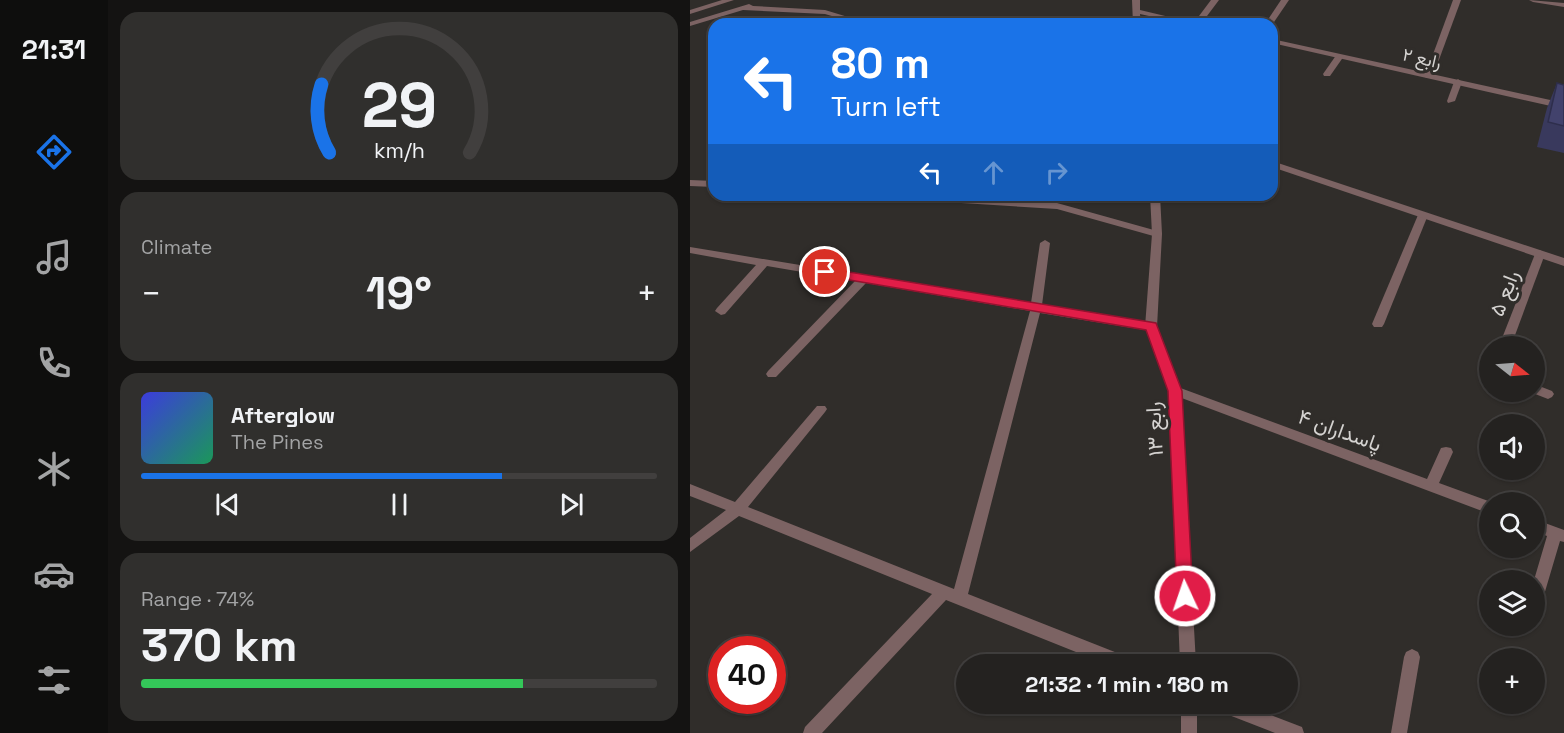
<!DOCTYPE html>
<html lang="en">
<head>
<meta charset="utf-8">
<style>
  :root { --surface:#242220; --page:#302f2d; --text:#f1f3f6; --muted:#a3a4a5; --line:#413f3e; --accent:#1a73e8 }
  body { margin:0; font-family:"Space Grotesk",Vazirmatn,sans-serif; background:var(--page); color:var(--text); height:100vh; display:flex; flex-direction:column; font-size:22px; white-space:nowrap }
  * { box-sizing:border-box; margin:0 }
  p { font-size:20px; color:var(--muted) }
  .icon { flex:none; width:33px; height:33px; fill:none; stroke:currentColor; stroke-width:2; stroke-linecap:round; stroke-linejoin:round }
  .map { position:relative; flex:1; overflow:hidden }
  .sheet { display:flex; flex-direction:column; gap:12px; padding:12px; background:#141312; width:582px }
  .sheet>* { flex:none }
  .top-card { position:absolute; left:18px; top:18px; width:570px; height:183px; border-radius:18px; box-shadow:0 2px 4px #0004,0 0 0 2px var(--line); background:#1a73e8; color:#fff; overflow:hidden }
  .needle { width:39px; rotate:107deg }
  .tools { position:absolute; left:789px; top:336px; display:grid; gap:12px }
  .tools a { display:grid; place-items:center; width:66px; height:66px; border-radius:50%; background:var(--surface); box-shadow:0 2px 4px #0004,0 0 0 2px var(--line); font-size:30px }
  .speed { position:absolute; left:18px; top:636px; display:flex; gap:12px; font-size:30px; font-weight:700; text-align:center }
  .speed>* { display:grid; place-content:center; width:78px; height:78px; border-radius:50%; background:var(--surface); box-shadow:0 2px 4px #0004,0 0 0 2px var(--line); line-height:1 }
  .speed .limit { border:9px solid #d22; background:#fff; color:#111 }
  .pin { position:absolute; display:grid; place-items:center; width:51px; height:51px; color:#fff; margin:-26px; border:3px solid #fff; border-radius:50%; box-shadow:0 2px 6px #0007 }
  .me { position:absolute; width:66px; margin:-33px; rotate:357deg; stroke-linejoin:round; filter:drop-shadow(0 0 4px #0008) }
  .turn { display:flex; align-items:center; gap:21px; height:126px; padding:0 24px; font-size:27px }
  .turn .icon { width:78px; height:78px; stroke-width:2.5 }
  .turn b { display:block; font-size:42px; line-height:51px }
  .lanes { display:flex; align-items:center; height:57px; padding:0 24px; background:#0003; justify-content:center; gap:30px; direction:ltr }
  .lanes .off { opacity:.35 }
  .big { font-size:45px; font-weight:700; line-height:1.1 }
  .sheet .widget { flex:1; display:flex; flex-direction:column; justify-content:center; gap:9px; min-width:0; padding:0 21px; border-radius:18px; background:var(--page) }
  .sheet .dial { align-items:center; gap:0 }
  .dial svg { height:156px; overflow:visible; fill:none; stroke:var(--line); stroke-width:7; stroke-linecap:round; text-anchor:middle }
  .dial text { fill:var(--text); stroke:none }
  .song { display:flex; align-items:center; gap:18px }
  .cover { width:72px; height:72px; border-radius:9px; background:linear-gradient(135deg,hsl(240 70% 55%),hsl(150 70% 35%)) }
  .played { height:6px; border-radius:3px; background:linear-gradient(90deg,var(--accent) 70%,var(--line) 70%) }
  .keys { display:flex; justify-content:space-around; direction:ltr }
  .heat { display:flex; justify-content:space-between; align-items:center; font-size:33px; direction:ltr }
  .charge { height:9px; border-radius:4px; background:linear-gradient(90deg,#34c759 74%,var(--line) 0) }
  .trip { position:absolute; left:266px; top:654px; width:342px; height:60px; border-radius:30px; background:var(--surface); box-shadow:0 2px 4px #0004,0 0 0 2px var(--line); font-weight:700; line-height:60px; text-align:center }
  main { display:flex; flex:1; min-height:0 }
  .tabs { display:flex; flex-direction:column; width:108px; justify-content:space-around; align-items:center; background:#0e0e0d; color:var(--muted) }
  .tabs .icon { width:42px; height:42px }
  .tabs .selected { color:var(--accent) }
  .tabs b { font-size:27px; color:var(--text) }
  .map>svg:first-child { display:block }
  .lines { fill:none; stroke-linecap:round; stroke-linejoin:round }
  .minor { fill:#7c6363; fill-rule:evenodd }
  .tertiary { fill:#7c6363; fill-rule:evenodd }
  .wall { fill:#39395d }
  .building { fill:#42426c; stroke:#2e2e4c; stroke-width:1.5 }
  .route { fill:#e11d48; stroke:#92132f; stroke-width:1.5 }
  .labels { text-anchor:middle; dominant-baseline:central; stroke-width:6; stroke-linejoin:round; paint-order:stroke }
  .far-street-label { font-size:18px; fill:#d5d3d1; stroke:#302d2a }
  .street-label { font-size:21px; fill:#d5d3d1; stroke:#302d2a }
</style>
</head>
<body>
<main>
<nav class="tabs">
<b>21:31</b>
<svg class="icon selected" aria-label="directions" viewBox="0 0 24 24"><path d="M12 3l9 9-9 9-9-9zM9 14v-3h6M13 9l2 2-2 2"/></svg>
<svg class="icon" aria-label="music" viewBox="0 0 24 24"><path d="M9 18V5l10-2v13"/><circle cx="6" cy="18" r="3"/><circle cx="16" cy="16" r="3"/></svg>
<svg class="icon" aria-label="phone" viewBox="0 0 24 24"><path d="M5 4h4l2 5-3 2q2 4 5 5l2-3 5 2v4C11 20 4 13 5 4z"/></svg>
<svg class="icon" aria-label="climate" viewBox="0 0 24 24"><path d="M12 3v18M4 7l16 10M4 17L20 7"/></svg>
<svg class="icon" aria-label="car" viewBox="0 0 24 24"><path d="M5 17H2v-5l4-1 3-4h7l3 4 3 1v5h-3M9 17h6M6 11h13"/><circle cx="7" cy="17" r="2"/><circle cx="17" cy="17" r="2"/></svg>
<svg class="icon" aria-label="filters" viewBox="0 0 24 24"><path d="M4 7h16M4 17h16"/><circle cx="9" cy="7" r="2"/><circle cx="15" cy="17" r="2"/></svg>
</nav>
<section class="sheet">
<div class="widget dial"><svg viewBox="0 0 100 80">
<path d="M14 69A42 42 0 1 1 86 69"/>
<path d="M14 69A42 42 0 0 1 10 34" stroke="#1a73e8"/>
<text x="50" y="56" font-size="32" font-weight="700">29</text>
<text x="50" y="72" font-size="11">km/h</text>
</svg></div>
<div class="widget"><p>Climate</p>
<div class="heat"><a>−</a><b class="big">19°</b><a>+</a></div>
</div>
<div class="widget">
<div class="song"><i class="cover"></i><div><b>Afterglow</b><p>The Pines</p></div></div>
<div class="played"></div>
<div class="keys"><svg class="icon" aria-label="previous" viewBox="0 0 24 24"><path d="M18 5L8 12l10 7zM5 5v14"/></svg><svg class="icon" aria-label="pause" viewBox="0 0 24 24"><path d="M8 5v14M16 5v14"/></svg><svg class="icon" aria-label="next" viewBox="0 0 24 24"><path d="M6 5l10 7-10 7zM19 5v14"/></svg></div>
</div>
<div class="widget"><p>Range · 74%</p><b class="big">370 km</b><div class="charge"></div></div>
</section>
<div class="map">
<svg width="874" height="733" viewBox="0 0 874 733">
  <rect width="100%" height="100%" fill="#302d2a"/>
  <g class="lines">
    <g class="minor">
      <polygon points="521,0 529,0 511,24 503,24"/>
      <polygon points="591,0 599,0 582,25 575,24"/>
      <polygon points="763,0 771,0 743,76 736,78 735,76"/>
      <polygon points="647,54 654,56 640,76 634,76 633,74"/>
      <polygon points="768,79 772,82 765,101 758,103 757,101 764,82"/>
      <polygon points="0,180 24,181 24,187 0,186"/>
      <polygon points="185,195 239,195 367,203 471,232 472,234 467,237 367,209 190,198"/>
      <polygon points="733,212 738,215 694,324 692,327 684,327 682,324 728,215"/>
      <polygon points="355,240 360,243 352,305 461,323 467,327 461,331 350,313 278,594 440,658 442,664 416,664 256,600 132,733 113,733 115,727 242,594 49,516 0,552 0,538 36,510 0,496 0,484 45,502 127,406 135,406 137,409 135,412 58,507 264,589 340,311 176,283 86,377 78,377 76,374 78,371 165,281 77,266 35,314 31,315 25,311 27,308 66,265 0,253 0,247 341,303 350,243"/>
      <polygon points="850,250 855,254 821,346 809,346 845,254"/>
      <polygon points="844,384 862,391 864,394 862,397 858,399 840,392 844,392"/>
      <polygon points="485,386 737,479 751,448 756,447 761,448 763,452 749,483 801,502 800,502 800,514 481,394 479,391 481,388"/>
      <polygon points="844,519 874,530 874,542 870,541 854,595 852,600 847,602 844,601 844,580 857,536 844,531"/>
      <polygon points="722,649 728,652 730,657 717,733 701,733 714,657 716,652"/>
      <polygon points="524,704 552,704 612,727 614,733 585,733 526,710"/>
    </g>
    <g class="tertiary">
      <polygon points="32,0 44,0 0,14 0,10"/>
      <polygon points="442,0 450,0 450,10 509,24 495,24 450,14 451,24 443,24"/>
      <polygon points="839,0 874,3 874,7 843,2"/>
      <polygon points="59,4 63,6 135,10 181,24 169,24 135,14 53,10 0,26 0,22"/>
      <polygon points="582,39 874,103 874,109 582,43"/>
      <polygon points="582,161 874,258 874,266 582,167"/>
      <polygon points="460,195 470,195 472,234 467,327 491,391 506,664 490,664 479,391 455,327 462,234"/>
      <rect x="491" y="704" width="16" height="29"/>
    </g>
  </g>
  <polygon class="wall" points="867,83 874,85 874,153 847,147 857,108"/>
  <polygon class="building" points="867,83 874,85 874,126 858,122"/>
  <polygon class="route" points="135,268 466,323 492,391 503,596 501,602 495,604 489,602 487,596 478,391 456,330 130,275 128,272"/>
  <g class="labels">
    <g class="far-street-label">
      <text transform="translate(732 58) rotate(13)">رابع ۲</text>
    </g>
    <g class="street-label">
      <text transform="translate(814 293) rotate(-69)">رابع ۵</text>
      <text transform="translate(464 429) rotate(-93)">رابع ۱۳</text>
      <text transform="translate(650 430) rotate(20)">پاسداران ۴</text>
    </g>
  </g>
</svg>
<div class="tools">
<a><svg class="needle" viewBox="-14 -14 28 28"><path d="M0-13l5 13h-10z" fill="#e53935"/><path d="M0 13l5-13h-10z" fill="#a3a4a5"/></svg></a>
<a><svg class="icon" aria-label="sound" viewBox="0 0 24 24"><path d="M4 9h4l5-4v14l-5-4H4zM17 9q2 3 0 6"/></svg></a>
<a><svg class="icon" aria-label="search" viewBox="0 0 24 24"><circle cx="10" cy="10" r="6"/><path d="M15 15l6 6"/></svg></a>
<a><svg class="icon" aria-label="layers" viewBox="0 0 24 24"><path d="M12 4l9 5-9 5-9-5zM3 14l9 5 9-5"/></svg></a>
<a>+</a>
</div>
<div class="speed"><div class="limit">40</div></div>
<div class="pin" style="left:135px;top:272px;background:#d93025"><svg class="icon" aria-label="arrive" viewBox="0 0 24 24"><path d="M6 21V4h12l-3 4 3 4H6"/></svg></div>
<svg class="me" style="left:495px;top:596px" viewBox="-20 -20 40 40"><circle r="17" fill="#e11d48" stroke="#fff" stroke-width="3"/><path d="M0-11L8 9 0 5-8 9z" fill="#fff"/></svg>
<div class="trip">21:32 · 1 min · 180 m</div>
<div class="top-card">
<div class="turn"><svg class="icon" aria-label="left" viewBox="0 0 24 24"><path d="M17 20v-9H6M10 6l-5 5 5 5"/></svg><div><b>80 m</b>Turn left</div></div>
<div class="lanes"><svg class="icon" aria-label="left" viewBox="0 0 24 24"><path d="M17 20v-9H6M10 6l-5 5 5 5"/></svg><svg class="icon off" aria-label="ahead" viewBox="0 0 24 24"><path d="M12 20V5M6 11l6-6 6 6"/></svg><svg class="icon off" aria-label="right" viewBox="0 0 24 24"><path d="M7 20v-9h11M14 6l5 5-5 5"/></svg></div>
</div>
</div>
</main>
</body>
</html>
